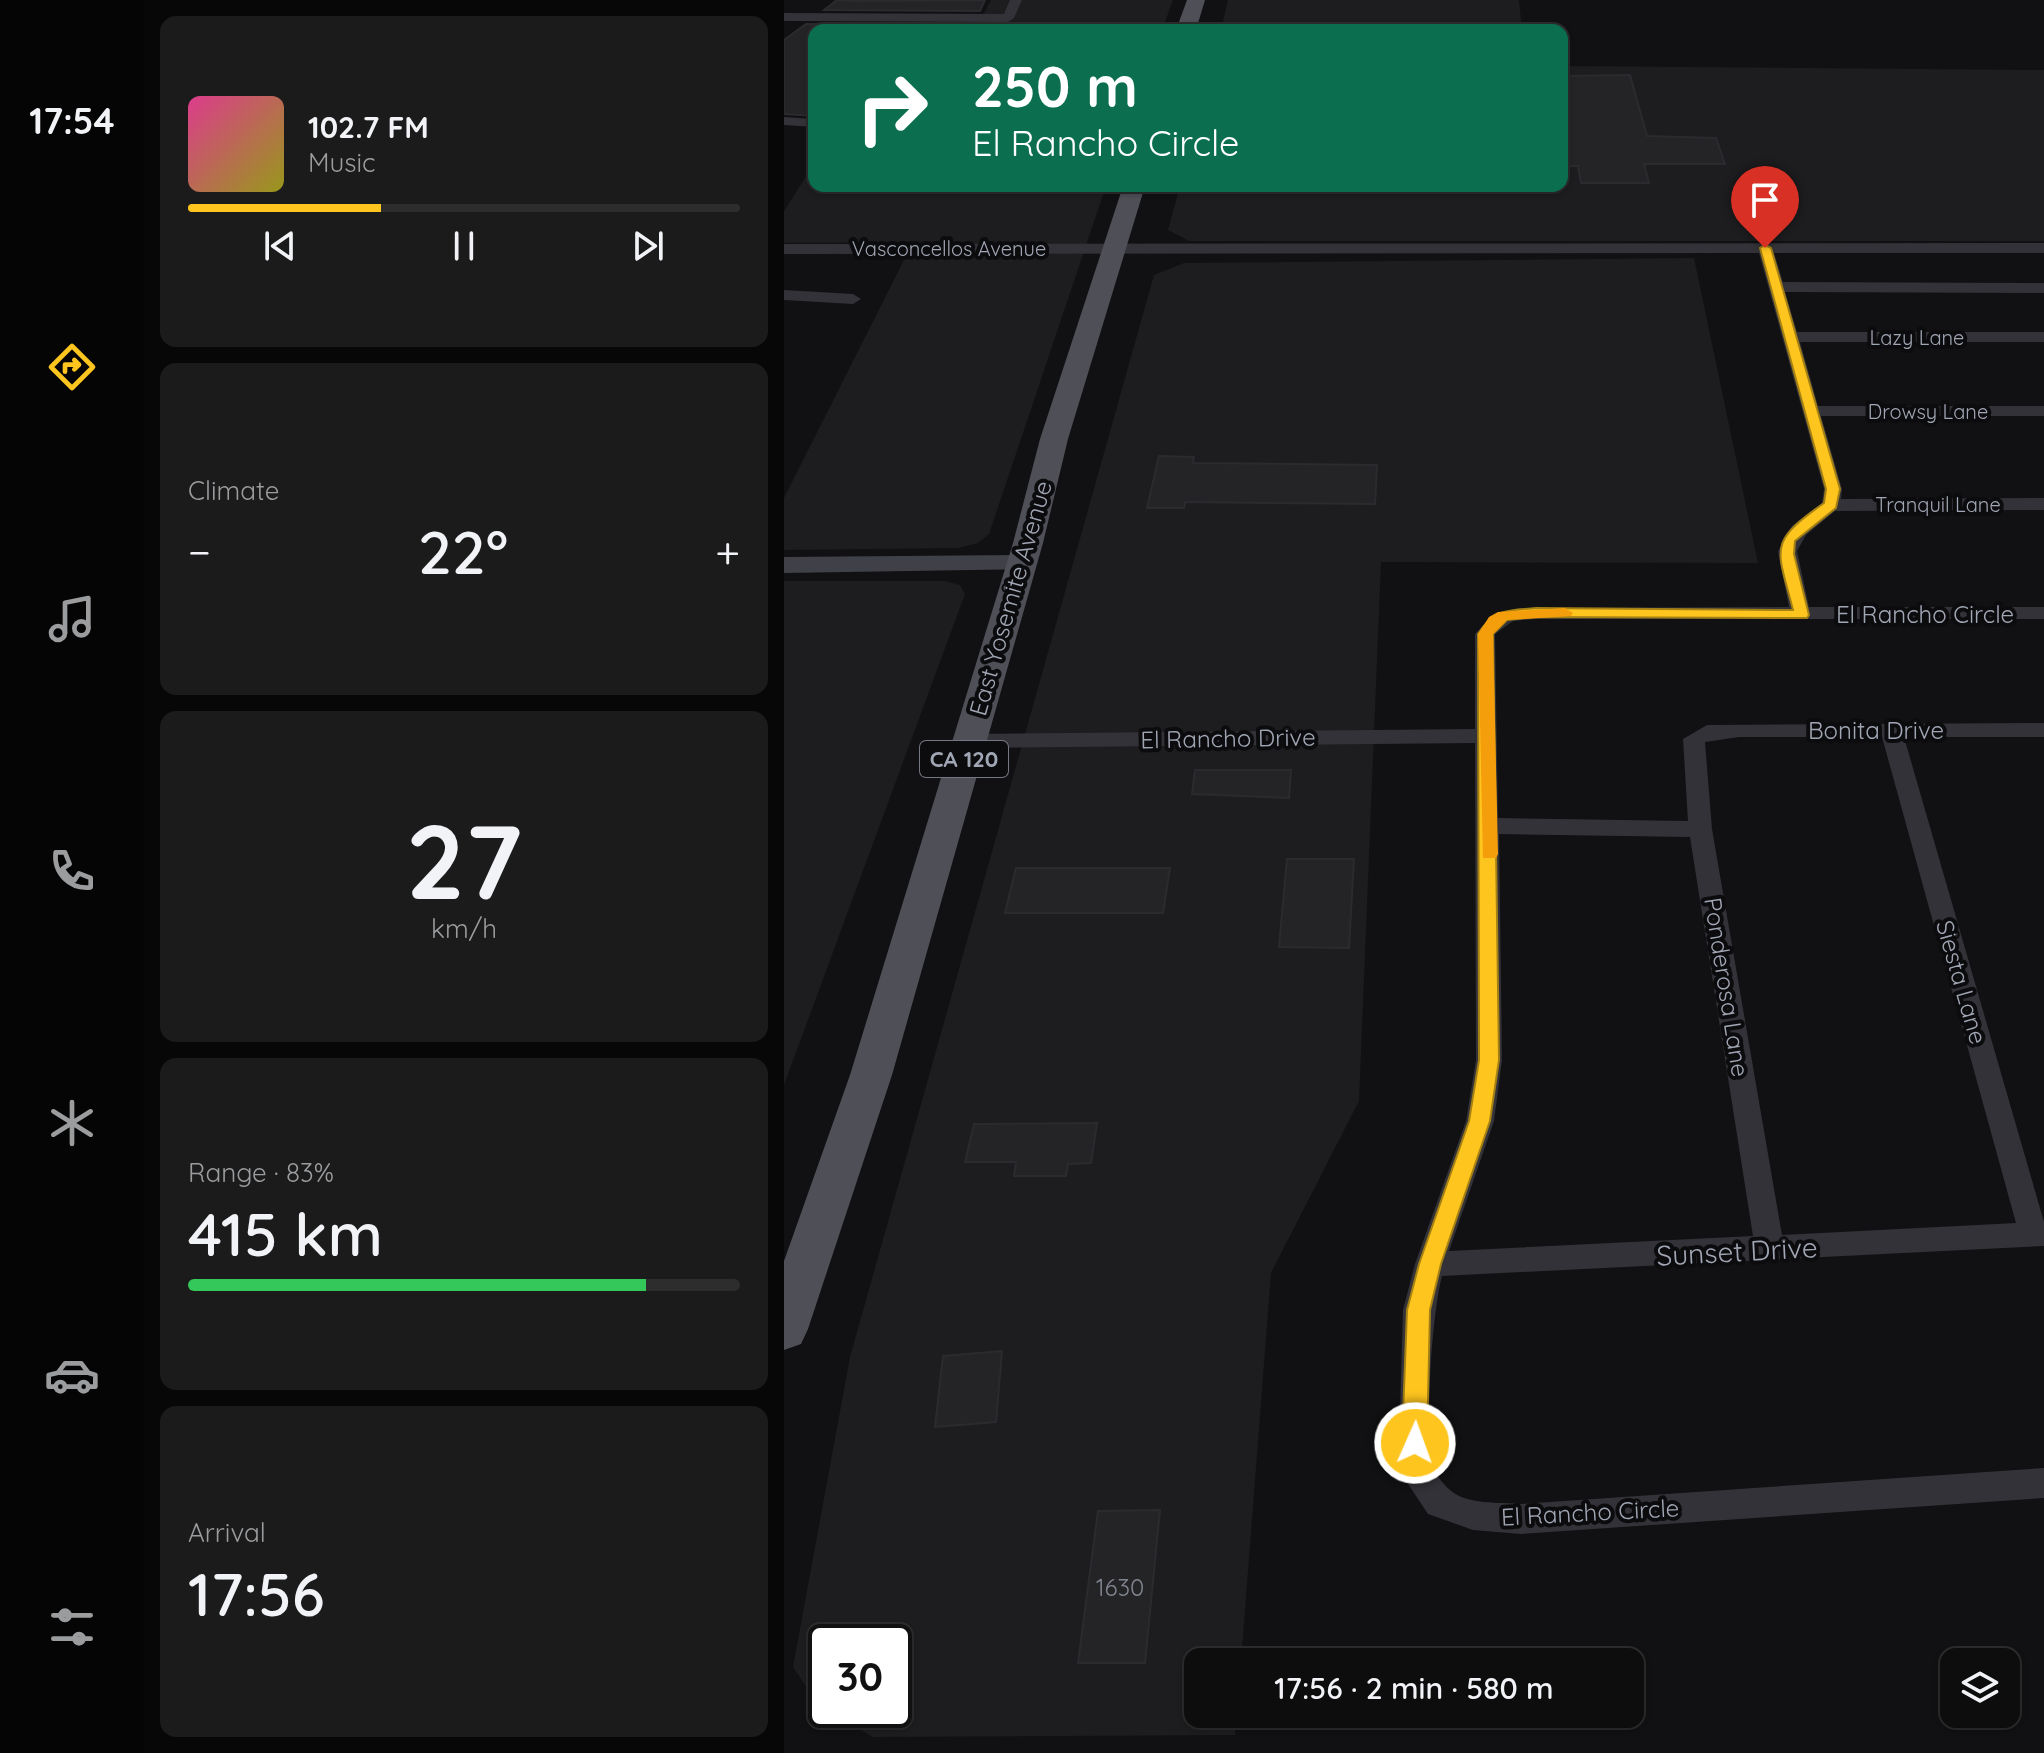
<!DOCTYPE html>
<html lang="en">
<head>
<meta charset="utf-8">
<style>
  :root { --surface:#0d0d0e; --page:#1b1b1c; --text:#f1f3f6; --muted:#9a9c9e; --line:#2d2d2e; --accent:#fec51e }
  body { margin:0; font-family:Quicksand,sans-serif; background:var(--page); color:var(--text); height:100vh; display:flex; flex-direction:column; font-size:30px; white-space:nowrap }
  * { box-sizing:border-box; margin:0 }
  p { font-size:26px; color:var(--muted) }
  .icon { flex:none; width:44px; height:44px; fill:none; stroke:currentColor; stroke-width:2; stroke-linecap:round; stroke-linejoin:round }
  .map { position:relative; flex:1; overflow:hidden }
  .panel { display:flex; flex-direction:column; gap:16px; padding:16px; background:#070708; width:640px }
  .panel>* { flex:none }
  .guide { position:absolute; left:24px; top:24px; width:760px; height:168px; border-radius:16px; box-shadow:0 2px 6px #0004,0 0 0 2px var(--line); background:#0b6e4f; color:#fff; overflow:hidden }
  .tools { position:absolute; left:1156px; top:1648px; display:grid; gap:16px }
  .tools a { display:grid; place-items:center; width:80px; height:80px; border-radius:16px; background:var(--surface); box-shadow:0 2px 6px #0004,0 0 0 2px var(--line); font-size:40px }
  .speed { position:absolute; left:24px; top:1624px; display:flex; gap:16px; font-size:40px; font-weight:700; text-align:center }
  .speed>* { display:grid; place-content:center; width:104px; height:104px; border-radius:50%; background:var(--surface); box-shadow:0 2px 6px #0004,0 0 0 2px var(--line); line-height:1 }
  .speed .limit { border:4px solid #111; border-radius:12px; background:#fff; color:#111 }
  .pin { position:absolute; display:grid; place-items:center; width:68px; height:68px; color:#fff; margin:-82px -34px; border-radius:50% 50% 50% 0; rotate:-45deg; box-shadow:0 0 8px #0007 }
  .pin .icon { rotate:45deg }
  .me { position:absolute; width:88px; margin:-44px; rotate:2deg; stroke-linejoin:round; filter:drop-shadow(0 0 6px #0008) }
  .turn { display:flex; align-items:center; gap:28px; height:168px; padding:0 32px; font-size:36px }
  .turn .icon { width:104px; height:104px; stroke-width:2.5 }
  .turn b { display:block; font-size:56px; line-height:68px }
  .big { font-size:60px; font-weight:600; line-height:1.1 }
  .panel .card { flex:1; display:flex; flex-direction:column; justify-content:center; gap:12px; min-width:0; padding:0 28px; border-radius:16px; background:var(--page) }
  .panel .dial { align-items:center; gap:0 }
  .dial b { font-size:104px; line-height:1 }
  .song { display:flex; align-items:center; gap:24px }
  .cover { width:96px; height:96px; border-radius:12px; background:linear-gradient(135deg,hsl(330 70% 55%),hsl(60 70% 35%)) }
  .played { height:8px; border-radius:4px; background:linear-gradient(90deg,var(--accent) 35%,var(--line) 35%) }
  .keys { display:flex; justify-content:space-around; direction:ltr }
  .heat { display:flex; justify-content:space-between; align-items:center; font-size:44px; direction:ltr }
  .charge { height:12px; border-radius:6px; background:linear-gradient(90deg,#34c759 83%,var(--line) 0) }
  .trip { position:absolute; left:400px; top:1648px; width:460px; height:80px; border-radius:16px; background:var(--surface); box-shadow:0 2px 6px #0004,0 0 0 2px var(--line); font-weight:600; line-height:80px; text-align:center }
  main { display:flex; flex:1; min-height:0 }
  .menu { display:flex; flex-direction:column; width:144px; justify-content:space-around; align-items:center; background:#050506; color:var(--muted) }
  .menu .icon { width:56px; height:56px }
  .menu .active { color:var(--accent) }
  .menu b { font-size:36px; color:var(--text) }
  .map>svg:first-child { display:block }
  .built { fill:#1d1d20; fill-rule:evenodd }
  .building { fill:#242427; stroke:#2b2b2f; stroke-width:2 }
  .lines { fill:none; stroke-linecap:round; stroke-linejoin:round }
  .street { fill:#323238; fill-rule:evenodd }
  .secondary { fill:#404148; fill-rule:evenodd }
  .primary { fill:#4e4f57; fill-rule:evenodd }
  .route { fill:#fec51e; stroke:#a58014; stroke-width:2 }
  .slow { fill:#f59e0b }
  .labels { text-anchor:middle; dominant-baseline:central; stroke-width:8; stroke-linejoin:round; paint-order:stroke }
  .far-street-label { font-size:20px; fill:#a1a6b4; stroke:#0c0c0e }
  .shield { fill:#0c0c0e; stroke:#747882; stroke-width:2 }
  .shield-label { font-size:22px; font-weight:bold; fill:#a1a6b4 }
  .street-label { font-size:24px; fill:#a1a6b4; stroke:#0c0c0e }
  .near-number-label { font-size:24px; fill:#818590 }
  .near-street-label { font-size:28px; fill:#a1a6b4; stroke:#0c0c0e }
</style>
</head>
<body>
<main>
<nav class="menu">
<b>17:54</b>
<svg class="icon active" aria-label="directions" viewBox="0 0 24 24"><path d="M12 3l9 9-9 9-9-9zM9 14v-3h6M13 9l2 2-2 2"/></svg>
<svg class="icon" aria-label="music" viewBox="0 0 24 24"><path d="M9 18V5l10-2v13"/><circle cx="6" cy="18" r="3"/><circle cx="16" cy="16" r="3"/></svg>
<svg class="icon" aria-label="phone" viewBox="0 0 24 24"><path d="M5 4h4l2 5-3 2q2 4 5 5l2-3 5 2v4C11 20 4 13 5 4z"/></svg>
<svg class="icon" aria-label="climate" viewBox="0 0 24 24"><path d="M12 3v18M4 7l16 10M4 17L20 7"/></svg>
<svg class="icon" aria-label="car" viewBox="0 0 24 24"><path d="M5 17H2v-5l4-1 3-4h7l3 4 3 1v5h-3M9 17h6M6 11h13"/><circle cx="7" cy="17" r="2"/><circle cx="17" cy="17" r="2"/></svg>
<svg class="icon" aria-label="filters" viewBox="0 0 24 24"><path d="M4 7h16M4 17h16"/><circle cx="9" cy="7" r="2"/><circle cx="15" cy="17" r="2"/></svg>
</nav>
<section class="panel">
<div class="card">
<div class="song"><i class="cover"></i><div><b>102.7 FM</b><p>Music</p></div></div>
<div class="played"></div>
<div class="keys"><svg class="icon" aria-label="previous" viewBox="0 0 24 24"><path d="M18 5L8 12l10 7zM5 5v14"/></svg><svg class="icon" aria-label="pause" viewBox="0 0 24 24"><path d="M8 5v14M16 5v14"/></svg><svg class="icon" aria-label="next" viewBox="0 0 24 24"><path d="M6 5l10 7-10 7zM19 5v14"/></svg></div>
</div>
<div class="card"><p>Climate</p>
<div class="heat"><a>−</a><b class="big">22°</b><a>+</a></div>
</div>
<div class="card dial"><b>27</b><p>km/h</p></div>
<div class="card"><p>Range · 83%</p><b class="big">415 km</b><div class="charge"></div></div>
<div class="card"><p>Arrival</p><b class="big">17:56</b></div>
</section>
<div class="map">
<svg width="1260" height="1753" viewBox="0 0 1260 1753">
  <rect width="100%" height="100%" fill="#111113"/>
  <g class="built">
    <polygon points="207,0 389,0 378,30 191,30"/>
    <polygon points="444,0 735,0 738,30 437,30"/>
    <polygon points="778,66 1260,70 1260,241 405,241 384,230 396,186 778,186"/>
    <polygon points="30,164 30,186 322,186 205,534 194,543 174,548 0,550 0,498 129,242 0,243 0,211"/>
    <path d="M910 258 974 563 597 562 575 1101 487 1273 457 1662H414V1714H453L451 1735 89 1737 36 1707 9 1667 66 1357 370 275 400 263ZM42 1642H110V1710H42Z"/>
    <polygon points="0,581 160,581 176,585 181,594 0,1085"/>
  </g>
  <g class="building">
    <polygon points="53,0 76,1 201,0 196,11 40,10"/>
    <polygon points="22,24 189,25 187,30 30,30 30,116 0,114 0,40"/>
    <polygon points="846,75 863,136 932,138 941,164 860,164 865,183 797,183 794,166 778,166 778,76"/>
    <polygon points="375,456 410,457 409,463 593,465 591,504 401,502 400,508 363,508"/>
    <polygon points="411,770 507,770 505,798 408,794"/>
    <polygon points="503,859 570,859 565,948 495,947"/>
    <polygon points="232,868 386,868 379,913 221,913"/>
    <polygon points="313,1123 307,1163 284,1164 282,1176 230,1176 232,1162 181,1162 190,1124"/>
    <polygon points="218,1351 212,1422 151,1427 159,1356"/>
    <polygon points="376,1510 361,1663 294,1663 314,1511"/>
  </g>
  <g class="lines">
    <g class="street">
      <polygon points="226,0 238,0 230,18 224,22 0,21 0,13 220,14"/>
      <polygon points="0,117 30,119 30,127 0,125"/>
      <path d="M1260 243V253H990L999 282 1260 283V293L1001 292 1013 332H1260V342H1016L1034 406H1260V416H1037L1058 489 1057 499 1260 498V510L1051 511 1022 535 1013 551 1025 607H1260V619H752L729 621 711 634 714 818 904 821 899 739 923 725 1260 723V737H1120L1260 1222V1246L658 1276C648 1313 639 1436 651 1471 653 1476 661 1486 666 1490 682 1505 716 1502 737 1504L1260 1468V1498L737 1534 689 1530 644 1514 620 1478 615 1443 619 1310 631 1264 682 1121 692 1060 691 743 186 748 175 741 186 734 691 729V634L710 614 736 608 1005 607 994 551 1008 526 1038 503 1040 489 975 253 0 254V244ZM955 737H1098L1232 1223 998 1235 928 829 921 742ZM715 834 906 837 969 1236 665 1251 710 1121 718 1060Z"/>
      <polygon points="0,290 69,294 77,299 69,304 0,300"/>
    </g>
    <polygon class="secondary" points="238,555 248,557 252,563 248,569 0,573 0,557"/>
    <g class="primary">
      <polygon points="403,0 421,0 412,30 392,30"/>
      <polygon points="339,186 361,186 284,439 259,543 108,1075 24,1329 17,1344 0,1350 0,1261 66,1075 229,543 256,439"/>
    </g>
  </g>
  <path class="route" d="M981 245 987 248 1056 489 1052 508 1011 541 1010 554 1025 615 1023 618 752 617 723 620 709 634 715 1060 706 1121 657 1264 646 1310 643 1443 639 1450 631 1454 622 1450 618 1443 623 1310 635 1264 685 1121 695 1060 694 634C711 608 722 611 752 608L1009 610C993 547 983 543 1040 503L1042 489 976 248Z"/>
  <polygon class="slow" points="781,608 789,613 787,616 723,620 709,634 714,854 712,858 699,858 694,634 705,617 714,612"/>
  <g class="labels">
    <g class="far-street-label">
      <text x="165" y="248">Vasconcellos Avenue</text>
      <text x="1133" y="337">Lazy Lane</text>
      <text x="1144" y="411">Drowsy Lane</text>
      <text x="1154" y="504">Tranquil Lane</text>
    </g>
    <rect class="shield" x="136" y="741" width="88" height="36" rx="6"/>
    <g class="shield-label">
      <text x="180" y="759">CA 120</text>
    </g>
    <g class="street-label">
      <text transform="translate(226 598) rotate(-74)">East Yosemite Avenue</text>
      <text x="1141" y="614">El Rancho Circle</text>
      <text x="1092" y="730">Bonita Drive</text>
      <text transform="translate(444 738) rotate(-1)">El Rancho Drive</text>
      <text transform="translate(1178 982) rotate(74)">Siesta Lane</text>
      <text transform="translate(943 987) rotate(81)">Ponderosa Lane</text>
      <text transform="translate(806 1512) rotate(-3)">El Rancho Circle</text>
    </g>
    <g class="near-number-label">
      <text x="336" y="1587">1630</text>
    </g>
    <g class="near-street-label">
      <text transform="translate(953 1251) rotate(-3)">Sunset Drive</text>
    </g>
  </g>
</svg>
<div class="tools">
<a><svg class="icon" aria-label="layers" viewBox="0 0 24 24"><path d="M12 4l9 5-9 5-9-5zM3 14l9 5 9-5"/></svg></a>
</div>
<div class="speed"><div class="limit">30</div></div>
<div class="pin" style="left:981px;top:248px;background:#d93025"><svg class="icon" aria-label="arrive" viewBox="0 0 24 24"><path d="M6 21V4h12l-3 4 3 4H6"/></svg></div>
<svg class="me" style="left:631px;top:1443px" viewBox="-20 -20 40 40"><circle r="17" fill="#fec51e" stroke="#fff" stroke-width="3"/><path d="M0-11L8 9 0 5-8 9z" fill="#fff"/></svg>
<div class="trip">17:56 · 2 min · 580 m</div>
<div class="guide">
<div class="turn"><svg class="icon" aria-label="right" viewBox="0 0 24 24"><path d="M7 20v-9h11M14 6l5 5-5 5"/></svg><div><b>250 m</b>El Rancho Circle</div></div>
</div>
</div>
</main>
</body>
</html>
